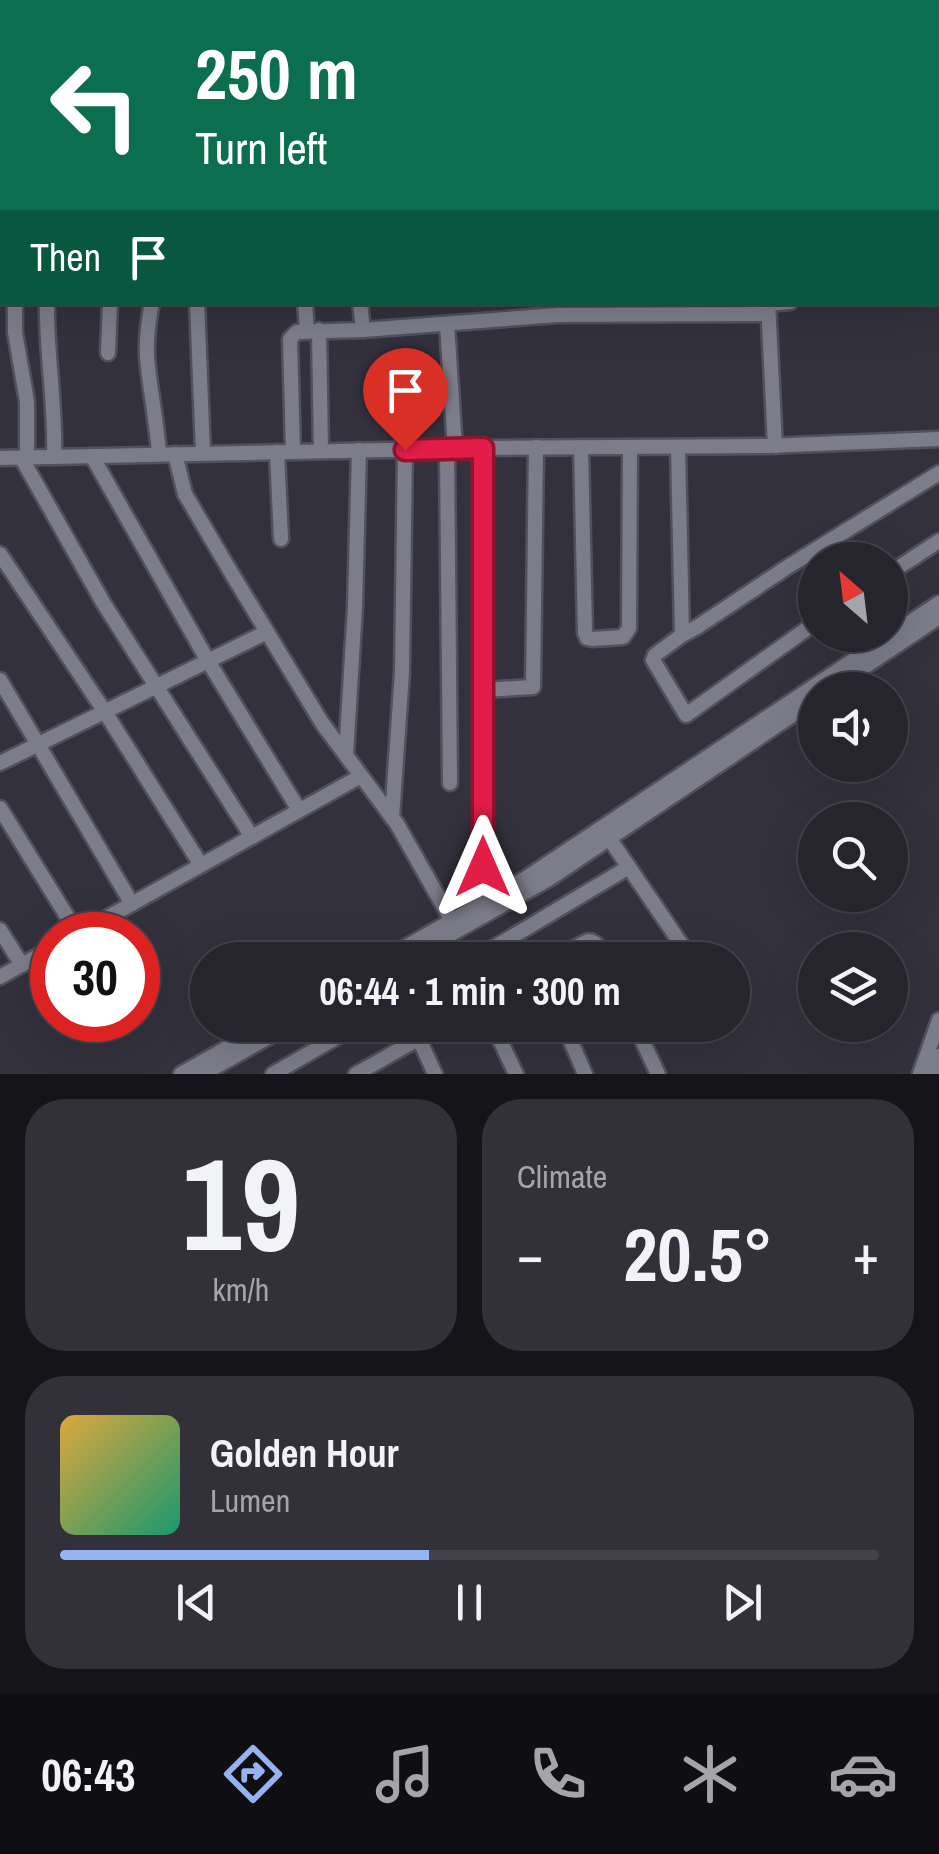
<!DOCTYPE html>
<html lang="en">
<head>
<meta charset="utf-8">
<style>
  :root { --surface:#26252e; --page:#32313a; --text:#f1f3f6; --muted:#a4a5aa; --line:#42424a; --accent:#95b2f1 }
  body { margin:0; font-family:"Archivo Narrow",sans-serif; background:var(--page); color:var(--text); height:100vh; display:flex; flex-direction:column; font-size:38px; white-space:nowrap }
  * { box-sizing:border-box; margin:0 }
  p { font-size:32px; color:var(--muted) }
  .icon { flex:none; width:55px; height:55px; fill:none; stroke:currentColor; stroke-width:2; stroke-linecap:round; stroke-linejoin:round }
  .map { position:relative; height:1074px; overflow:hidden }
  .drawer { display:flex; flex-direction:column; gap:25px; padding:25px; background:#151419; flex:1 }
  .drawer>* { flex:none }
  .hud { position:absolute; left:0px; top:0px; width:940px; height:305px; box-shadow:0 10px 40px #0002,0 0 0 2px var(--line); background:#0b6e4f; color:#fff; overflow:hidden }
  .needle { width:65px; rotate:332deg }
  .tools { position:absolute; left:798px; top:542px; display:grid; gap:20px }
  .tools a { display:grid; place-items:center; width:110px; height:110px; border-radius:50%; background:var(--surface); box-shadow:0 10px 40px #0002,0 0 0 2px var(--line); font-size:50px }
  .speed { position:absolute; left:30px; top:912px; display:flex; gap:20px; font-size:50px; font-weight:700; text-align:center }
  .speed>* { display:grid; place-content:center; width:130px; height:130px; border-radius:50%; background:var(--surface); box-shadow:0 10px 40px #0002,0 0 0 2px var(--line); line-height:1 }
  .speed .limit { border:15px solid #d22; background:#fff; color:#111 }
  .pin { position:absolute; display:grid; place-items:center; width:85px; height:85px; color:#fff; margin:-102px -42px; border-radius:50% 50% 50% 0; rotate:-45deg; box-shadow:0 0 10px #0007 }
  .pin .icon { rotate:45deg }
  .me { position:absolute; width:110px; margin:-55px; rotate:0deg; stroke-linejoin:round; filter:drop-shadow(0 0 8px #0008) }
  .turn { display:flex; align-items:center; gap:35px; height:210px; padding:0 30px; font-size:45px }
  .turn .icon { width:130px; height:130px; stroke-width:2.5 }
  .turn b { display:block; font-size:70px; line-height:85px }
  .then { display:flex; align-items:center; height:95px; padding:0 30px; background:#0003; gap:20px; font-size:38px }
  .big { font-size:75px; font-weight:700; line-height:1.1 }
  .drawer .widget { flex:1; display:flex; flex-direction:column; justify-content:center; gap:15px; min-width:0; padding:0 35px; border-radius:40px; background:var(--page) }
  .drawer .dial { align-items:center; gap:0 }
  .dial b { font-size:130px; line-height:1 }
  .song { display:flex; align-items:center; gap:30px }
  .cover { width:120px; height:120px; border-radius:15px; background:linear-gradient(135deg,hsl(40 70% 55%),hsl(160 70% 35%)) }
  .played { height:10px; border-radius:5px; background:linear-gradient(90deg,var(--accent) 45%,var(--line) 45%) }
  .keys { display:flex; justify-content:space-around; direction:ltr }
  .heat { display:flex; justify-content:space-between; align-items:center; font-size:55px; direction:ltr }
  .drawer .tiles { flex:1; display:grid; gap:25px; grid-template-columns:1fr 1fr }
  .widget:last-child { grid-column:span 2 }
  .trip { position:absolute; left:190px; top:942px; width:560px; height:100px; border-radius:50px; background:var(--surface); box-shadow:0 10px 40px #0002,0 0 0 2px var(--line); font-weight:700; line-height:100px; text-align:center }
  .tab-bar { display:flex; height:160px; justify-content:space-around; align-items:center; background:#0f0f12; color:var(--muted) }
  .tab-bar .icon { width:70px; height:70px }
  .tab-bar .current { color:var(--accent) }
  .tab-bar b { font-size:45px; color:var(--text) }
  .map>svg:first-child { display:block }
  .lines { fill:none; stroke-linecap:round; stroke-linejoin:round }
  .minor-casing { stroke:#51515b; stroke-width:19 }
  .minor { stroke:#7d7c8b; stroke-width:14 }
  .route-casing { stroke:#92132f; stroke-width:25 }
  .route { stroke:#e11d48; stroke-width:18 }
</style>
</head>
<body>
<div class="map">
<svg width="939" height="1074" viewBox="0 0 939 1074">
  <rect width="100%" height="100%" fill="#32313d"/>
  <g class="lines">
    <defs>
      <g id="minor">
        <polyline points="8,0 9,2"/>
        <polyline points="38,0 38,2"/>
        <polyline points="83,0 83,2"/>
        <polyline points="133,0 135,2"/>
        <polyline points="163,0 164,2"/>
        <polyline points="276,0 277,2"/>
        <polyline points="492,0 492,2"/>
        <polyline points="624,0 624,2"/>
        <polyline points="766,0 766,2"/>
        <polyline points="882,0 882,2"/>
        <polyline points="905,0 905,2"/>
        <polyline points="928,0 928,2"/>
        <polyline points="0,83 2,87"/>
        <polyline points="938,92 939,102"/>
        <polyline points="938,120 939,120"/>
        <polyline points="0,253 2,254"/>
        <polyline points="938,290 939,290"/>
        <polyline points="15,302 15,332 27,402 27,457"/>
        <path d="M47 302C46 354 56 405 54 457"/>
        <path d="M152 302C148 324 145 345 148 367 151 396 157 424 159 454"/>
        <polyline points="197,302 203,453"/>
        <polyline points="305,302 307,331"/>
        <polyline points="360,302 363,330"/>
        <polyline points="768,302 775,446"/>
        <polyline points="768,304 790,302"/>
        <polyline points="447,324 455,448"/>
        <polyline points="319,330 321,451"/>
        <polyline points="108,353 110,302"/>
        <polyline points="581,447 585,633 587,638 592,639 623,637 629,628 630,447"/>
        <polyline points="678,447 682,635 697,627 789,566 939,473"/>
        <polyline points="447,448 450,783"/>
        <polyline points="277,452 281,539"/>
        <polyline points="293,452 290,339 297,332 363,330 558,315 768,314"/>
        <polyline points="175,454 185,494 229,569 322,723 397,824 452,921"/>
        <polyline points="92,456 208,661 299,810"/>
        <polyline points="21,457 104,604 252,837"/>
        <polyline points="0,458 483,448 766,446 939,439"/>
        <polyline points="0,554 105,712 201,865"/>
        <polyline points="890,573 939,541"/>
        <polyline points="682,635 655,655 653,660 686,715 815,623"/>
        <polyline points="0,680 132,904"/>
        <polyline points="483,690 533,687 536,447"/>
        <polyline points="830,690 939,617"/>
        <polyline points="346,755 355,607 359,450"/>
        <polyline points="0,763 267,632"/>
        <polyline points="0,808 78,934"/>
        <polyline points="392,818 402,672 405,449"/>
        <polyline points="605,832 692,960"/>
        <polyline points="483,907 483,448"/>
        <polyline points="0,930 22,965"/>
        <polyline points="76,935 361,776"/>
        <polyline points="383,960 526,878 939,603"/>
        <polyline points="405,960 549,879 815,700"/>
        <polyline points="473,960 629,867"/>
        <path d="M551 960 588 941C598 941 601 951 605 960"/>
        <polyline points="0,977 52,948"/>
        <polyline points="493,1025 516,1074"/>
        <polyline points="564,1025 585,1074"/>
        <polyline points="635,1025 658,1074"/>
        <polyline points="419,1039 435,1074"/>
        <polyline points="181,1074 267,1025"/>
        <polyline points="203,1074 290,1025"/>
        <polyline points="273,1074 358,1025"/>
        <polyline points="356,1074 443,1025"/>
        <polyline points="920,1074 939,1020"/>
        <polyline points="933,1074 939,1056"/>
      </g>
    </defs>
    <use href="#minor" class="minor-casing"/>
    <use href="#minor" class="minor"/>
  </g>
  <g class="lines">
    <defs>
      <polyline id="route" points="405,450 483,448 483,867"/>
    </defs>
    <use href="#route" class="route-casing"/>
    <use href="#route" class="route"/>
  </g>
</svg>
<div class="tools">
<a><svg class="needle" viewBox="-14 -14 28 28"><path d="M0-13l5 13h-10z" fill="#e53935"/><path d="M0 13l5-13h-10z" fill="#a4a5aa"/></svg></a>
<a><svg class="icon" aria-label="sound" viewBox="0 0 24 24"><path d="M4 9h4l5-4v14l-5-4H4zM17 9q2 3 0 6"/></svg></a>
<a><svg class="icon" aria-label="search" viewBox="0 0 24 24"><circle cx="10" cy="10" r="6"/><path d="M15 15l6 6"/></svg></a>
<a><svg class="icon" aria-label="layers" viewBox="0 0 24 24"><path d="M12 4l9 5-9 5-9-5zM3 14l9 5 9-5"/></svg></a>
</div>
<div class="speed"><div class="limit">30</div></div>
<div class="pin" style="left:405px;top:450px;background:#d93025"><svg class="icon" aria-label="arrive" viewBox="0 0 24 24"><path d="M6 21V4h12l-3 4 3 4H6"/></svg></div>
<svg class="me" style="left:483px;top:867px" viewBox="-20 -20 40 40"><path d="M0-17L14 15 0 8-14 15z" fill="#e11d48" stroke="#fff" stroke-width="4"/></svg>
<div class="trip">06:44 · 1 min · 300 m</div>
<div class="hud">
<div class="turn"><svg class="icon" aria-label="left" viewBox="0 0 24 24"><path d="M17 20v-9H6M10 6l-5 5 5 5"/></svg><div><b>250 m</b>Turn left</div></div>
<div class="then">Then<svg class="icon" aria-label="arrive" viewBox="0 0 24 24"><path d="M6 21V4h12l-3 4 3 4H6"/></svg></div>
</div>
</div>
<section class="drawer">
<div class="tiles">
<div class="widget dial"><b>19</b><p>km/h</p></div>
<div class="widget"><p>Climate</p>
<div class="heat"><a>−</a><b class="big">20.5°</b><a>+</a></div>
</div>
<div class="widget">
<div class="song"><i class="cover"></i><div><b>Golden Hour</b><p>Lumen</p></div></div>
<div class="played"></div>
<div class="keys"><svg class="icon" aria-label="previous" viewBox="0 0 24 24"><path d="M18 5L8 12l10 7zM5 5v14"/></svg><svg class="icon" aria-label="pause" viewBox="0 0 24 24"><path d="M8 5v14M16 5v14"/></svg><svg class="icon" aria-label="next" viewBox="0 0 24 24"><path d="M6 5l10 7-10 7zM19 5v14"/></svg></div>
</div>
</div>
</section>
<nav class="tab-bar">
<b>06:43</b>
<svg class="icon current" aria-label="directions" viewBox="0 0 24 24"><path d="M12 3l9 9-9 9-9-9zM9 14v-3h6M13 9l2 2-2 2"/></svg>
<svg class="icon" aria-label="music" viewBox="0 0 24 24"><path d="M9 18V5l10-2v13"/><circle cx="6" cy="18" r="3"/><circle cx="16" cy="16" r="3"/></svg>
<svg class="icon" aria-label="phone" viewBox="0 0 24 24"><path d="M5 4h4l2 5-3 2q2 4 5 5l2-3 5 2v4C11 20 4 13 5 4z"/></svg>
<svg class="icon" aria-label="climate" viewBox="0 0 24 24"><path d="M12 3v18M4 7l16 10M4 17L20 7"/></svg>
<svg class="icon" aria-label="car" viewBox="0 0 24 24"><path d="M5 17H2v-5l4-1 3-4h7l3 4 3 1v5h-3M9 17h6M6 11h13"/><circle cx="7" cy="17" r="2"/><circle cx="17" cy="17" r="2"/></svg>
</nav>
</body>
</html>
